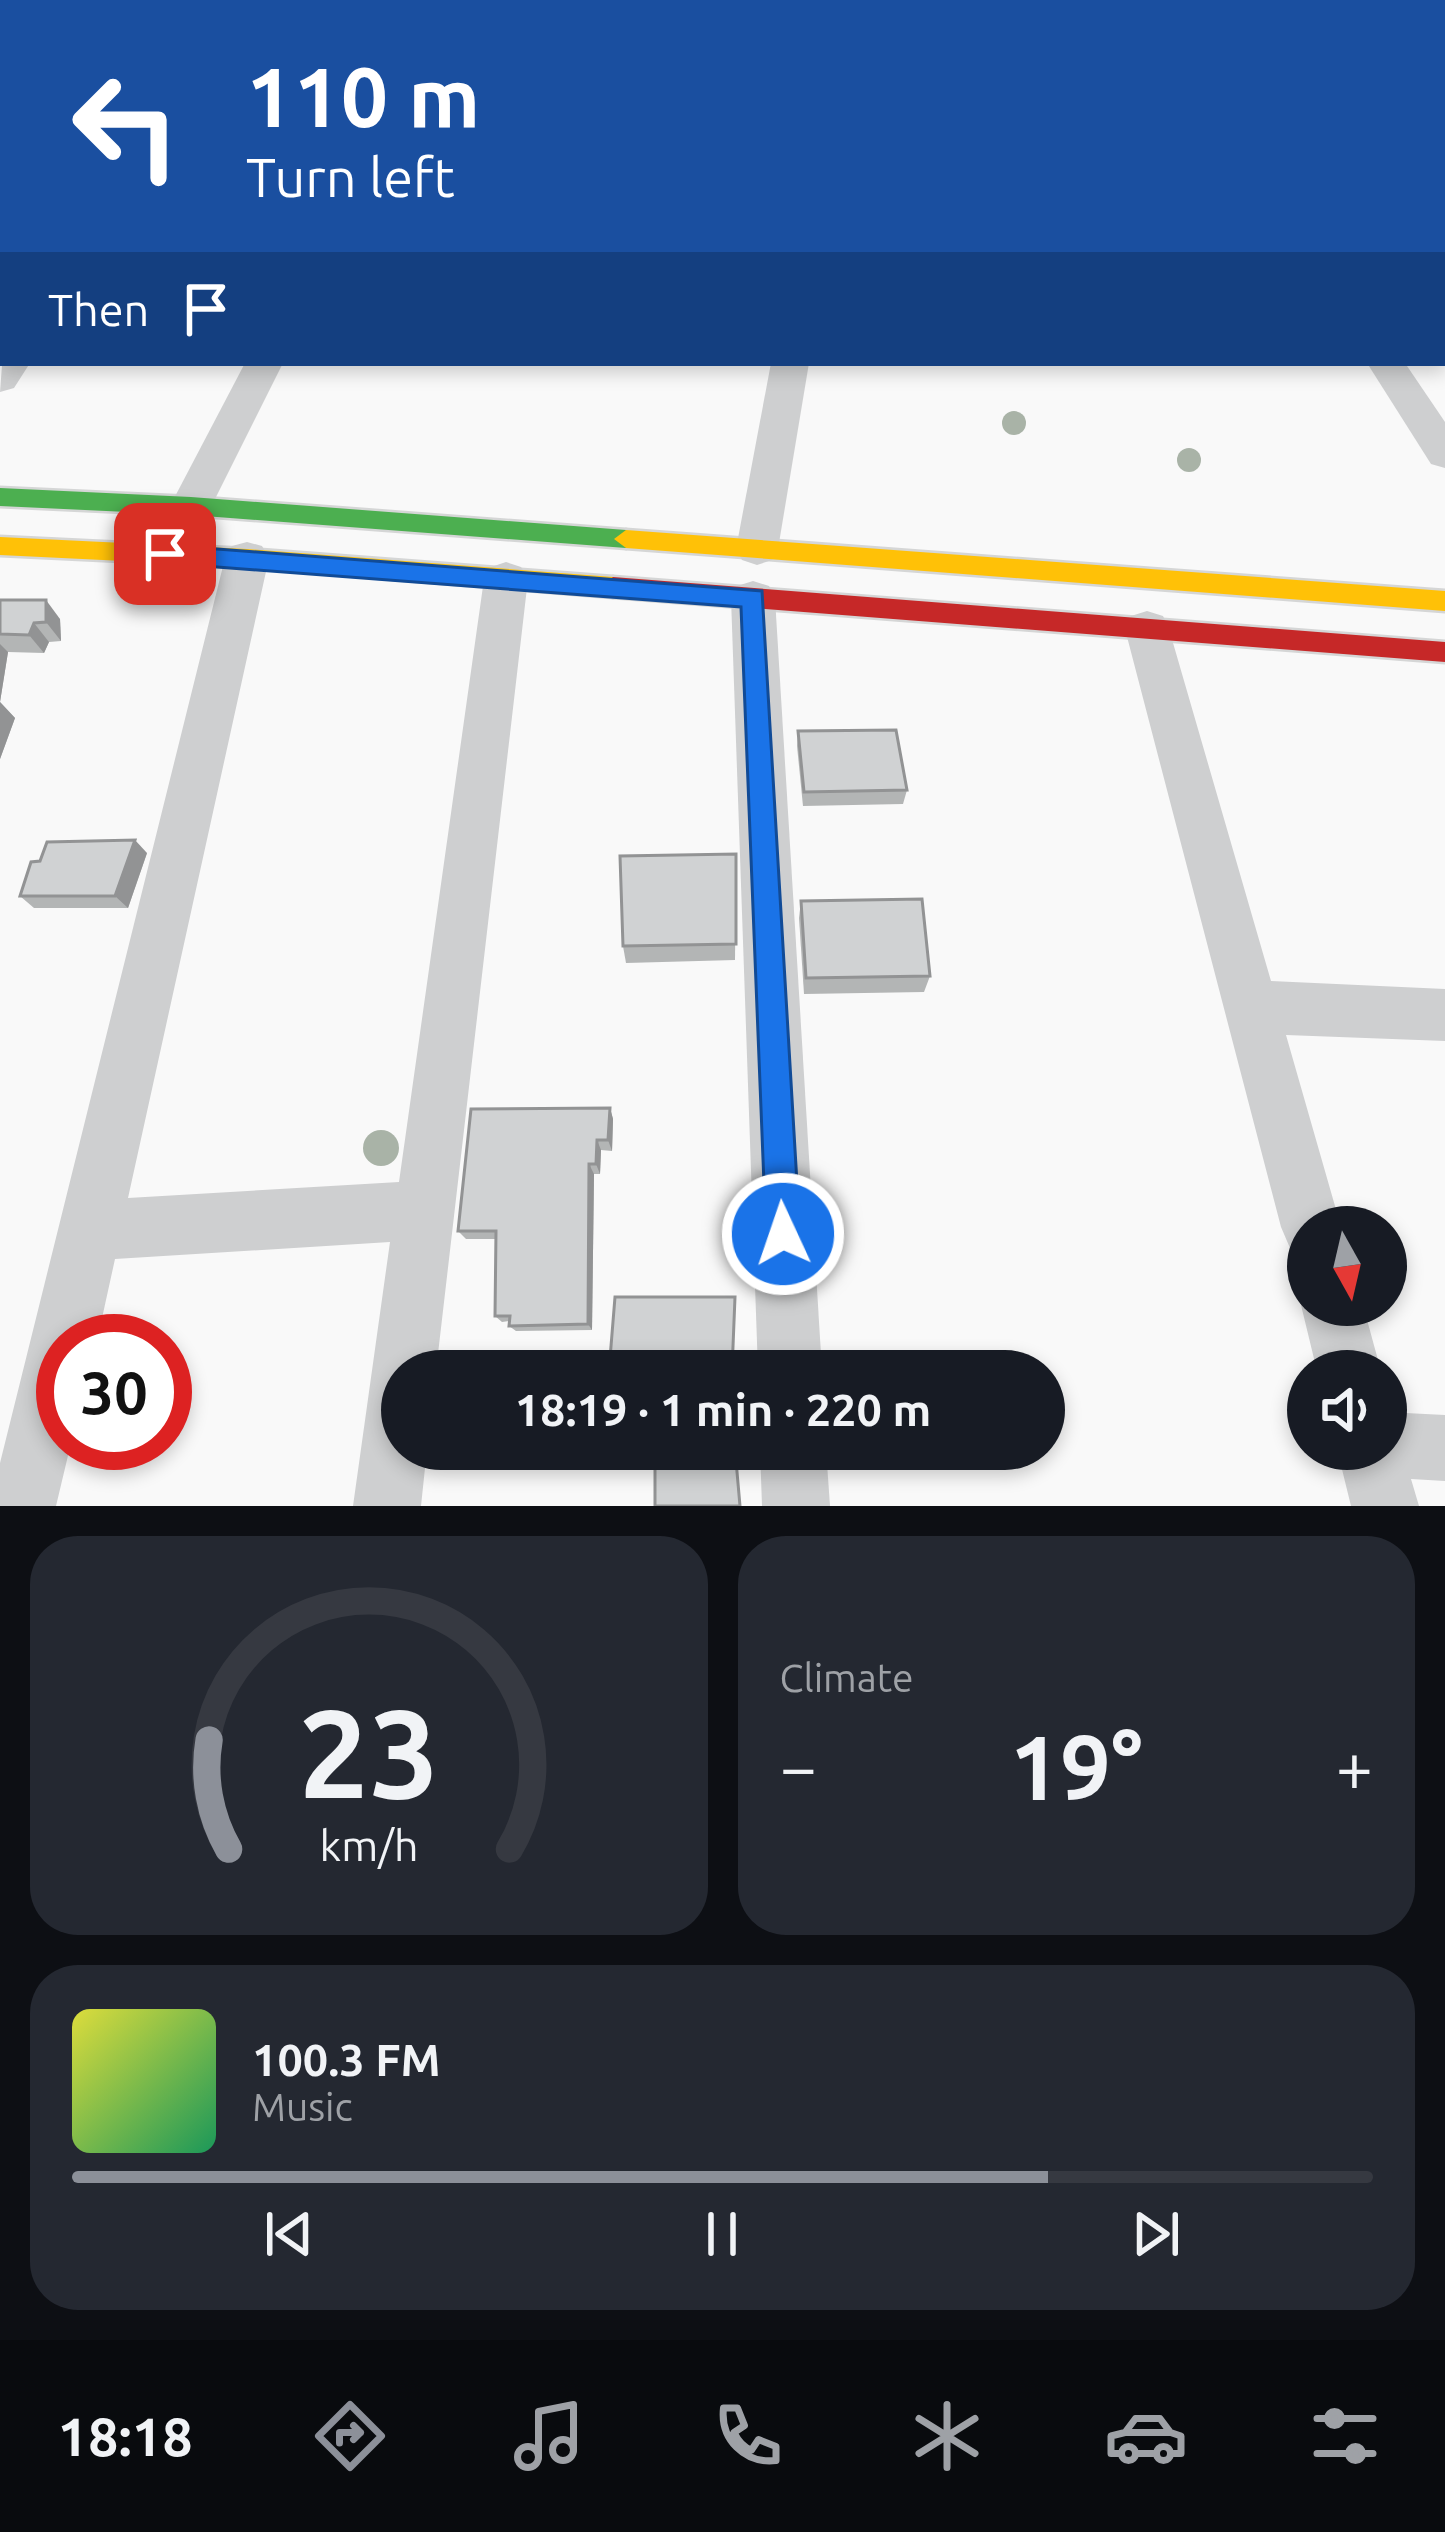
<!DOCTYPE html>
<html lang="en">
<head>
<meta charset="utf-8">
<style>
  :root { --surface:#171b24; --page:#242831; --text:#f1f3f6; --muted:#9ea1a6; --line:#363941; --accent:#8c9099 }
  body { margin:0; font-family:Ubuntu,sans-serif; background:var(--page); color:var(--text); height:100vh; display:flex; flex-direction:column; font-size:45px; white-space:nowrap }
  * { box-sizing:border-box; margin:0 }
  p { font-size:39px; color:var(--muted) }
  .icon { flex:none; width:66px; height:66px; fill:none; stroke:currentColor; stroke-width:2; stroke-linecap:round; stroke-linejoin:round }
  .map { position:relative; height:1506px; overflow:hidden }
  .details { display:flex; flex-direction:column; gap:30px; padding:30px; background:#0d0f14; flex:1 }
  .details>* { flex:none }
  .banner { position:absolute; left:0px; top:0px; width:1446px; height:366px; box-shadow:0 6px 18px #0003; background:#1a4fa0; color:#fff; overflow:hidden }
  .needle { width:78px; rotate:172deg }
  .fabs { position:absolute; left:1287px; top:1206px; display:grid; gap:24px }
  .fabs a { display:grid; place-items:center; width:120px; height:120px; border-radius:50%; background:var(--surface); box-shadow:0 6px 18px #0003; font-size:60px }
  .speed { position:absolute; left:36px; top:1314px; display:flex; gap:24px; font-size:60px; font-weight:700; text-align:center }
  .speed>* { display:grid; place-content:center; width:156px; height:156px; border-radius:50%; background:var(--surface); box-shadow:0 6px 18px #0003; line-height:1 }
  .speed .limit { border:18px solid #d22; background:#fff; color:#111 }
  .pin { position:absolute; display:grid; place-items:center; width:102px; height:102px; color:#fff; margin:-51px; border-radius:24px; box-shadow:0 6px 18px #0006 }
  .me { position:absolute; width:132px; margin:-66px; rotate:357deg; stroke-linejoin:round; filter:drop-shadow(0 0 9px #0008) }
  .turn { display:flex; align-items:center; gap:42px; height:252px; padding:0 48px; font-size:54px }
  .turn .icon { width:156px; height:156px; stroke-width:2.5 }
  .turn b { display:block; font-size:84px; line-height:102px }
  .then { display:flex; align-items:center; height:114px; padding:0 48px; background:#0003; gap:24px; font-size:45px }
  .big { font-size:90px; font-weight:600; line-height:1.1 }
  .details .tile { flex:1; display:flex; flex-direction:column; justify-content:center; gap:18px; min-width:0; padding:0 42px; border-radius:48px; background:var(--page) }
  .details .dial { align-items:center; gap:0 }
  .dial svg { height:312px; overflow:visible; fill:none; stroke:var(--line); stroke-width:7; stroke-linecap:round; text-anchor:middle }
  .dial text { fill:var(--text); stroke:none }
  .song { display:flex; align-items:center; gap:36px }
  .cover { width:144px; height:144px; border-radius:18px; background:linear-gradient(135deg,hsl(60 70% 55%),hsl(150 70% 35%)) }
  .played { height:12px; border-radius:6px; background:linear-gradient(90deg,var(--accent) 75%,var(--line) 75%) }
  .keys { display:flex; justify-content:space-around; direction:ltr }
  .heat { display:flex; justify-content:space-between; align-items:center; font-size:66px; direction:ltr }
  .details .tiles { flex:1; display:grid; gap:30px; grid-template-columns:1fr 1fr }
  .tile:last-child { grid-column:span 2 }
  .trip { position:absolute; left:381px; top:1350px; width:684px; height:120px; border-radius:60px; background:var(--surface); box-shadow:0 6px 18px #0003; font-weight:600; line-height:120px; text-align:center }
  .tabs { display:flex; height:192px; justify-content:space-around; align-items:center; background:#090b0e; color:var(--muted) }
  .tabs .icon { width:84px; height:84px }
  .tabs .current { color:var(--accent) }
  .tabs b { font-size:54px; color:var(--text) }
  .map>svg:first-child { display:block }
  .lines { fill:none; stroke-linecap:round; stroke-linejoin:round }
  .fast-casing { stroke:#d5d6d6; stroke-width:5 }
  .slow-casing { stroke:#d5d6d6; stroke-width:5 }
  .jam-casing { stroke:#d5d6d6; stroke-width:5 }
  .street { fill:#cecfd0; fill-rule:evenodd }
  .fast { fill:#4caf50; fill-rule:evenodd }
  .slow { fill:#ffc107; fill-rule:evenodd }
  .jam { fill:#c62828; fill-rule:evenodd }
  .tree { fill:#a9b3a7 }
  .wall { fill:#b3b5b5 }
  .shaded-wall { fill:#929394 }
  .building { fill:#d0d2d3; stroke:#929394; stroke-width:3 }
  .route { fill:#1a73e8; stroke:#114b97; stroke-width:3 }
</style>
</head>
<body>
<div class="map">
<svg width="1445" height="1506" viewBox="0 0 1445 1506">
  <rect width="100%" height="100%" fill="#f9f9f9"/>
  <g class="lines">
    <defs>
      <polygon id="fast" points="0,488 191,497 626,530 638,539 626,548 191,515 0,506"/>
      <g id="slow">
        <polygon points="626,530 1445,591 1445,611 626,548 614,539"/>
        <polygon points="0,537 247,549 613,577 625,587 613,597 247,567 0,555"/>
      </g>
      <polygon id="jam" points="613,577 1445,642 1445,662 613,597 601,587"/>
    </defs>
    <use href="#fast" class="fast-casing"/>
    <use href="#slow" class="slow-casing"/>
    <use href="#jam" class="jam-casing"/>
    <g class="street">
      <polygon points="1212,0 1240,0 1241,3 1213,3"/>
      <polygon points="1443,17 1445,18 1445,39 1443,38"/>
      <polygon points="3,352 3,363 30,363 14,388 0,392"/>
      <polygon points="245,363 283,363 206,517 191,521 176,517 170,506"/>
      <polygon points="771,363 809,363 778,549 772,560 757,565 742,560 736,549"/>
      <polygon points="1367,363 1405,363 1445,422 1445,468 1431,464"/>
      <polygon points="247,542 262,546 269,558 128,1198 399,1182 484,579 491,567 506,562 521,567 528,579 436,1371 402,1371 402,1449 427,1449 421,1506 353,1506 390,1242 115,1259 97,1341 63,1341 63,1443 71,1443 56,1506 0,1506 0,1463 225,558 232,546"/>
      <polygon points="753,581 769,586 775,598 822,1371 758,1371 731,598 737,586"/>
      <polygon points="1147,611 1163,616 1169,629 1271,981 1445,989 1445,1041 1286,1035 1341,1227 1308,1227 1308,1256 1290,1248 1281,1227 1125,629 1131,616"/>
      <polygon points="1308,1288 1308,1305 1363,1305 1381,1371 1317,1371 1301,1305"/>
      <polygon points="1386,1412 1445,1415 1445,1481 1411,1479 1419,1506 1351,1506 1337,1449 1386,1449"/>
      <polygon points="760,1449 826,1449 830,1506 762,1506"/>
    </g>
    <use href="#fast" class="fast"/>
    <use href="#slow" class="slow"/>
    <use href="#jam" class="jam"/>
  </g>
  <g class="tree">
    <circle cx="1014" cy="423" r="12"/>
    <circle cx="1189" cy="460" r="12"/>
    <circle cx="381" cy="1148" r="18"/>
  </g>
  <g class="wall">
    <polygon points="882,0 969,0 969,3 883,3"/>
    <polygon points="0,600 60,619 61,641 49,642 44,653 8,652 0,702 15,718 0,759"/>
    <polygon points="798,731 907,790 903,804 803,806 797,746"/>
    <polygon points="147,853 128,908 34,908 20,896"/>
    <polygon points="736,854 735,960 626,963 623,946"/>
    <polygon points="801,901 930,976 924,992 804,994 799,918"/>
    <polygon points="610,1108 613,1119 612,1151 601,1150 600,1174 594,1174 592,1330 516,1331 509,1326 509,1321 502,1322 495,1316 496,1239 466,1239 458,1231"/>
  </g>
  <g class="shaded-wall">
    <polygon points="46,600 60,619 61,641 46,622"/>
    <polygon points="34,623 49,642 44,653 29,635"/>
    <polygon points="0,644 8,652 0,702 15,718 0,759"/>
    <polygon points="135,840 147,853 128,908 115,896"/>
    <polygon points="610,1108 613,1119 612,1151 608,1140"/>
    <polygon points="597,1140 601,1150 600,1174 596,1164"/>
    <polygon points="589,1164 594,1174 592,1330 588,1324"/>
  </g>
  <g class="building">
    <polygon points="375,0 426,0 424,3 374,3"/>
    <polygon points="0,600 46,600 46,622 34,623 29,635 0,634"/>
    <polygon points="896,730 907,790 804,792 798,731"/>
    <polygon points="135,840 115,896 20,896 31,862 40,861 47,842"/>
    <polygon points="736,854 736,944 623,946 620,856"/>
    <polygon points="922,899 930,976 806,978 801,901"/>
    <polygon points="610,1108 608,1140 597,1140 596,1164 589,1164 588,1324 509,1326 510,1316 495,1316 496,1231 458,1231 471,1109"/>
    <polygon points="615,1297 735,1297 732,1371 609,1371"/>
    <polygon points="655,1449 735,1449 740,1506 655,1506"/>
  </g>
  <polygon class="route" points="165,545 762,591 800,1234 795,1247 783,1252 771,1247 766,1234 741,607 165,563 153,554"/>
</svg>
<div class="fabs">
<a><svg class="needle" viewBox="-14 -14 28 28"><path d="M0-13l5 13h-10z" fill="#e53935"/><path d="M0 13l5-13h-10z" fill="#9ea1a6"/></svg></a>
<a><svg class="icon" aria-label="sound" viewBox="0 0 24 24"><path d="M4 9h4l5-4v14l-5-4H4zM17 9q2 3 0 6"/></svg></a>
</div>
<div class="speed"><div class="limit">30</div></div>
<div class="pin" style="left:165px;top:554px;background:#d93025"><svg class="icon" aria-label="arrive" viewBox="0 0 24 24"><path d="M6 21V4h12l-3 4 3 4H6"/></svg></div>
<svg class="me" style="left:783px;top:1234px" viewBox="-20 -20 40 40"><circle r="17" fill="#1a73e8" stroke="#fff" stroke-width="3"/><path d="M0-11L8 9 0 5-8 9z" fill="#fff"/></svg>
<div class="trip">18:19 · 1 min · 220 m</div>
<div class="banner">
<div class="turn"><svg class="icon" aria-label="left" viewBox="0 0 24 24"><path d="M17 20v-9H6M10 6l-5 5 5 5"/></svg><div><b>110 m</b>Turn left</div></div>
<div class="then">Then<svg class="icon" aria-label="arrive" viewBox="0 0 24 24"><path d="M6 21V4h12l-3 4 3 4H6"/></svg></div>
</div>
</div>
<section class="details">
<div class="tiles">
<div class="tile dial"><svg viewBox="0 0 100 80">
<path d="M14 69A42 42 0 1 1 86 69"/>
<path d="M14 69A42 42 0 0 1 9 41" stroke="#8c9099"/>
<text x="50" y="56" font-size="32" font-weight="700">23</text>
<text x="50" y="72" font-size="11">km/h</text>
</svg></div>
<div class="tile"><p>Climate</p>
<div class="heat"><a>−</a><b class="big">19°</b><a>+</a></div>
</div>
<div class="tile">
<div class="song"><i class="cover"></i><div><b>100.3 FM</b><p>Music</p></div></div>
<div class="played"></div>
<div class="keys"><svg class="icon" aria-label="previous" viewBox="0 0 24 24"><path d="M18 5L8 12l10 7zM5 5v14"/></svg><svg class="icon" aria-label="pause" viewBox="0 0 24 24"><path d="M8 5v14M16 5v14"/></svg><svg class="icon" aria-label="next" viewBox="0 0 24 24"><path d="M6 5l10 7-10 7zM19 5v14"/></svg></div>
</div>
</div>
</section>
<nav class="tabs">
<b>18:18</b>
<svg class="icon current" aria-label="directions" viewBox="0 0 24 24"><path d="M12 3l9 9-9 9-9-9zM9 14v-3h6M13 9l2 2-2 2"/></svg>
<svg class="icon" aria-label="music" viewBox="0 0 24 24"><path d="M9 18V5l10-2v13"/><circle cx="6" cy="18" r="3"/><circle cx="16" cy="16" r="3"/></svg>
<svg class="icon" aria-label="phone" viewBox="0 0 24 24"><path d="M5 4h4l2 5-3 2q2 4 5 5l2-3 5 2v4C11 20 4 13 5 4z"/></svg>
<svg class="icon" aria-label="climate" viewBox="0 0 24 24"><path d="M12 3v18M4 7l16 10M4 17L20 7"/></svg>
<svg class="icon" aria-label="car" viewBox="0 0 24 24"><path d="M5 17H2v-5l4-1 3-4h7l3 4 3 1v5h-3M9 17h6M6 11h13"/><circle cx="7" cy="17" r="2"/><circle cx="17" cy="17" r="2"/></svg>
<svg class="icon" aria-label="filters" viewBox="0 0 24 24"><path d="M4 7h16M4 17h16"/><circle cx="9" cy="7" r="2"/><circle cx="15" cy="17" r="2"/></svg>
</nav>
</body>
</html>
